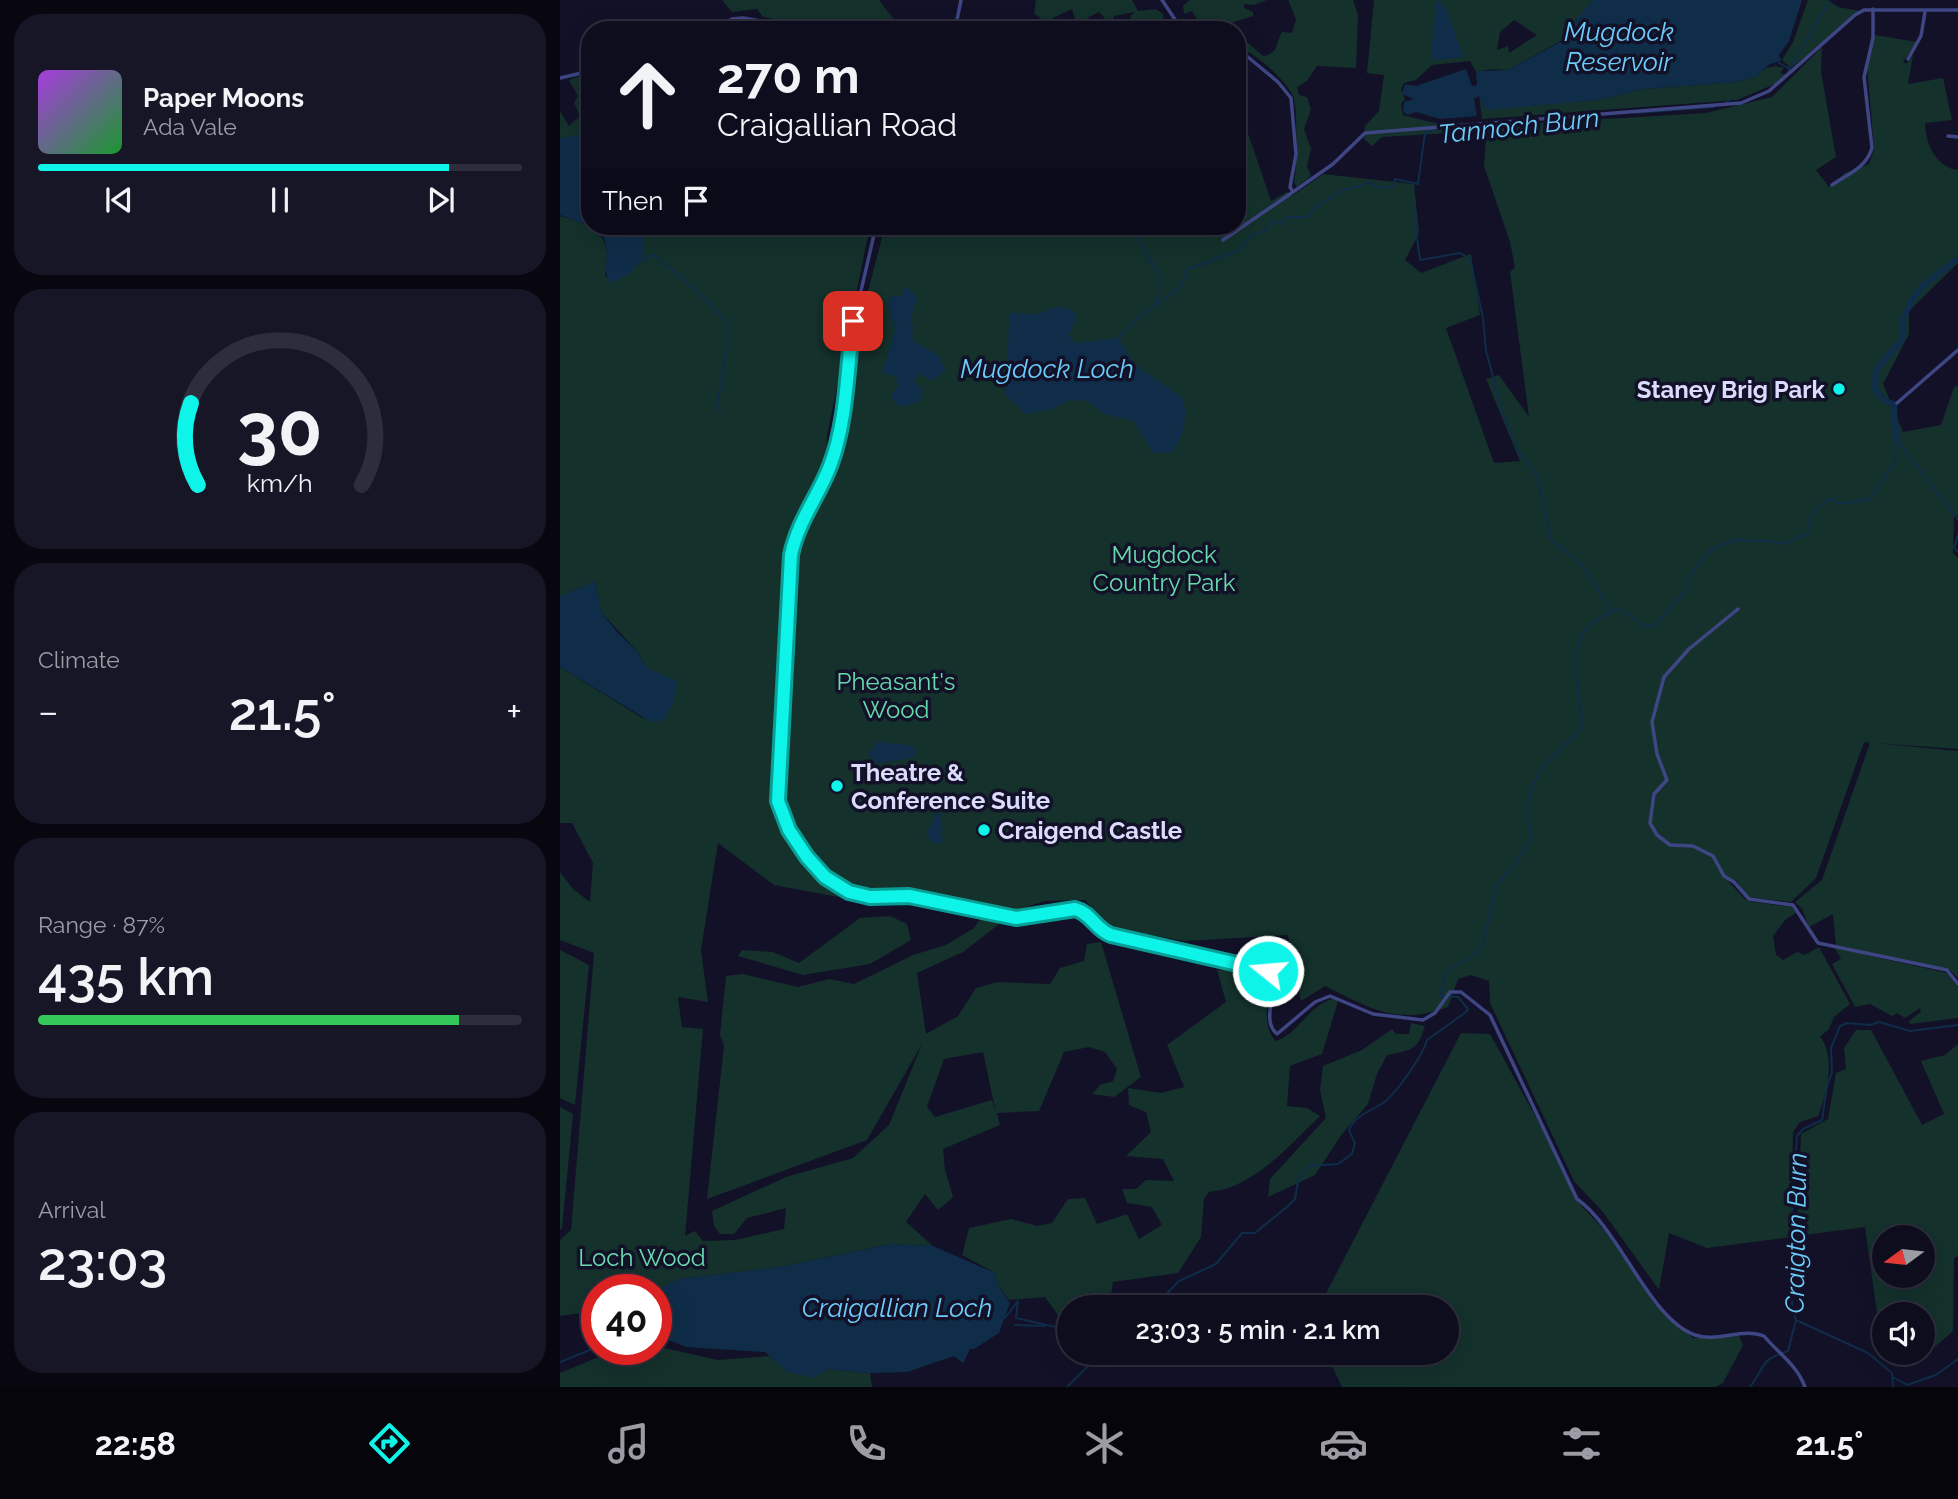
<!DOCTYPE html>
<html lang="en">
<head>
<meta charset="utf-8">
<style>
  :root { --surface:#0e0d1e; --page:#171627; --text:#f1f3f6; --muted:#9b9ca4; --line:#2e2d3c; --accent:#0ef4e9 }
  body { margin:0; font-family:Raleway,sans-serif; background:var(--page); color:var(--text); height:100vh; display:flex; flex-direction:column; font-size:26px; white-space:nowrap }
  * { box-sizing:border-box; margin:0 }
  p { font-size:23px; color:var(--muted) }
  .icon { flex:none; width:38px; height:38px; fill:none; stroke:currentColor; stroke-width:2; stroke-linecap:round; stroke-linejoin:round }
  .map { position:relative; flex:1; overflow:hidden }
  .panel { display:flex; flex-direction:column; gap:14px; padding:14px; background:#080710; width:560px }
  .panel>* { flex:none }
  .banner { position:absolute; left:21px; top:21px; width:665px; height:214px; border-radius:28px; box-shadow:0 7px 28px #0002,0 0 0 2px var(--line); background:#0e0d1e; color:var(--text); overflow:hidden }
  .needle { width:46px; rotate:255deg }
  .buttons { position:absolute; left:1312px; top:1225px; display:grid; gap:14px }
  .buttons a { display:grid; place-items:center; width:63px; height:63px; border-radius:50%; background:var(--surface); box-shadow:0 7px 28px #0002,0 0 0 2px var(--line); font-size:35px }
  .speed { position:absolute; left:21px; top:1274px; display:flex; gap:14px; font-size:35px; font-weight:700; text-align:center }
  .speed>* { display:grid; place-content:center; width:91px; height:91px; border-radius:50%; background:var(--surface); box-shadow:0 7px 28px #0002,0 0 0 2px var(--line); line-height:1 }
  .speed .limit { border:10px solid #d22; background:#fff; color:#111 }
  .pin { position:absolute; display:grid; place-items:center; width:60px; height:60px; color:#fff; margin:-30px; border-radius:14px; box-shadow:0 4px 10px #0006 }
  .me { position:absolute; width:77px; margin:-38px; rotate:287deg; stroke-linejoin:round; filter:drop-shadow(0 0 5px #0008) }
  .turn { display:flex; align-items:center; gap:24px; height:147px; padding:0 21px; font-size:32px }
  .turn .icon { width:91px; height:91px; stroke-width:2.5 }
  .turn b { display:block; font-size:49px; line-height:60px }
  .then { display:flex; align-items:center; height:66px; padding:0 21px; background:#0003; gap:14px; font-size:26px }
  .big { font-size:52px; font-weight:600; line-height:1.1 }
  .panel .card { flex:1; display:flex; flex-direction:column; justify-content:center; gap:10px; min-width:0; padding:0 24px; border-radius:28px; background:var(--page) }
  .panel .dial { align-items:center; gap:0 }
  .dial svg { height:182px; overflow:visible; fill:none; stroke:var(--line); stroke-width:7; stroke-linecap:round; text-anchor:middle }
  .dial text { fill:var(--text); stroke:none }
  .song { display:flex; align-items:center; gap:21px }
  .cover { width:84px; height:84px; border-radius:10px; background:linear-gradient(135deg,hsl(280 70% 55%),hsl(130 70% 35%)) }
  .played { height:7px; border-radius:4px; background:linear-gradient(90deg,var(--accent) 85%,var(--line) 85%) }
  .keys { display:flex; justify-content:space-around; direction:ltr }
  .heat { display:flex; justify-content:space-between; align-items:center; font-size:38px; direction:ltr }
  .charge { height:10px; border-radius:5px; background:linear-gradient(90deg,#34c759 87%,var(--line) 0) }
  .trip { position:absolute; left:497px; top:1295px; width:402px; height:70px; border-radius:35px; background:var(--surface); box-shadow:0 7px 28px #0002,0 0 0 2px var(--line); font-weight:600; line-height:70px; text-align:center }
  .menu { display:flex; height:112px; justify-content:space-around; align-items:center; background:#06050c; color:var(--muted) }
  .menu .icon { width:49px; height:49px }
  .menu .on { color:var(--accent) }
  .menu b { font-size:32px; color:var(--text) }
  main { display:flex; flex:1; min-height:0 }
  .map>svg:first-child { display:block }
  .green { fill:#14312c; fill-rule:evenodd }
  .water { fill:#0f2d49 }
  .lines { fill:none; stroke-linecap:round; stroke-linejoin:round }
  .stream { stroke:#0f2d49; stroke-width:2 }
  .river { stroke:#0f2d49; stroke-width:6 }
  .minor { stroke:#3e4684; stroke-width:3.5 }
  .route-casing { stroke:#099f97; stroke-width:18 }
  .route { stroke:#0ef4e9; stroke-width:12 }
  .poi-dot { fill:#0ef4e9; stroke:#121128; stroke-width:2.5 }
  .labels { text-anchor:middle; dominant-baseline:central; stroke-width:7; stroke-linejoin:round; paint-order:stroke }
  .poi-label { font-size:24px; font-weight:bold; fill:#dadbfd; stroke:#121128; text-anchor:start }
  .park-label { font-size:24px; fill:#68dbad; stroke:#121128 }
  .water-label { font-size:26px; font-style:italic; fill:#6cccf9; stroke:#121128 }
</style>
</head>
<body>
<main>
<section class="panel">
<div class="card">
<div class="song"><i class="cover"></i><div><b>Paper Moons</b><p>Ada Vale</p></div></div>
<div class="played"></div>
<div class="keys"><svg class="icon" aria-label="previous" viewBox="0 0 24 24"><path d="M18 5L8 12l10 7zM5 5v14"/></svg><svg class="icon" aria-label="pause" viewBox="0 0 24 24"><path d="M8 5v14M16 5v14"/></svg><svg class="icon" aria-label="next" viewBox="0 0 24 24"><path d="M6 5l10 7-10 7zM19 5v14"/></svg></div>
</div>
<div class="card dial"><svg viewBox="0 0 100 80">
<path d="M14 69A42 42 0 1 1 86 69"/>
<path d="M14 69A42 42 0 0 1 11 33" stroke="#0ef4e9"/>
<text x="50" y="56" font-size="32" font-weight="700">30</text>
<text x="50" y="72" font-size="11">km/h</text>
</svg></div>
<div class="card"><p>Climate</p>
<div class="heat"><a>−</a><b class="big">21.5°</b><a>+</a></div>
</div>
<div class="card"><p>Range · 87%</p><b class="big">435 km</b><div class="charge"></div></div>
<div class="card"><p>Arrival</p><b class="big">23:03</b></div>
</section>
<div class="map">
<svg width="1398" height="1387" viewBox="0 0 1398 1387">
  <rect width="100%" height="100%" fill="#121128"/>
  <g class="green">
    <path d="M162 0H319L339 26C308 40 238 23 203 17L197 9 172 12Z"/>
    <path d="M476 0H572L578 11 596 9 603 14 605 30C591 30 575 33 570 16L575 12 554 16 552 28H548L547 21 539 12 529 17 528 21 538 30H518L512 9 485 22 474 13Z"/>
    <polygon points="630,0 707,0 694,5 684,4 684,8 693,12 693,16 652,29 640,25 632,11 624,14 623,6"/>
    <path d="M728 0H793L798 15 796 68 757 66 747 81 737 87 739 95 747 97 751 109 744 129 751 149 747 166 751 176 737 187 734 182C737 171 738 105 733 96 723 77 697 55 677 46V33L703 56C720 53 715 43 722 32L732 33 736 19Z"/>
    <path d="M814 0H1033L1016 21 1012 35 948 70 932 69 916 72 910 61 872 65 856 80 844 83 841 89 845 99 841 104 843 115 895 128 890 133 822 137 812 146 804 139 805 126 819 111 824 75 807 73ZM954 20 977 35 949 53 948 46 937 50 940 32Z"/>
    <polygon points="1248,0 1268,0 1278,7 1301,11 1231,68 1222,60 1233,42"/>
    <path d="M1315 35 1357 42 1343 62 1346 64 1353 55 1348 84 1383 78 1392 120 1365 123C1365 142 1376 168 1398 170V263L1349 311V334L1323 384 1343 432 1381 425 1394 387 1398 386V516H1394L1393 553 1398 558V749L1314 743 1398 751V978L1390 970 1276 945 1273 914 1249 927 1242 909 1235 902 1262 880 1310 743 1304 742 1256 878 1231 902 1187 897 1177 881 1170 878 1168 881 1187 901 1232 907 1236 913 1226 919 1213 936 1216 955 1223 960 1237 952 1245 955 1259 947 1290 1004 1274 1017 1269 1029 1260 1037C1276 1055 1267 1095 1258 1116L1240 1122 1233 1132 1231 1237 1147 1248 1109 1233 1099 1290 1043 1212 1014 1181 930 1003 929 981 911 975 898 979 888 1007C837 1026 810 1008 765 986L741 1001 728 935 625 941 549 928 525 900 485 901 450 912 348 894 303 892 281 885 258 867 243 846 223 809 222 732 230 625 243 532 264 496 283 448 301 318 325 226H677V101L711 201 727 192 732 196 763 174 854 184 859 233 845 260 861 273 911 254 920 315 886 328 934 463 960 461 926 379 939 375 969 417 950 272 955 267 950 242 924 166 927 126 1146 113 1212 97 1262 47 1261 72 1276 157 1256 170 1269 187 1285 173 1309 164 1314 149 1307 66Z"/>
    <polygon points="1216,66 1224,68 1220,74 1227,74 1215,84 1177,100 922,119 919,96 924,107 929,109 1037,100 1084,89 1176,82 1195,77 1206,68"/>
    <path d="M16 77H21L30 136C19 133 10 141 0 139V111L9 126 20 116 14 103 18 96 9 80Z"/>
    <path d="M0 216C36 226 53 234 45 275L52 282 84 256 82 226H310L267 436 266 459 235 524 227 558 215 802 225 831 250 869 272 891 289 899 214 885 158 843 141 950 148 1002 118 997 122 1027 143 1029 125 1236 135 1231 143 1241 175 1240 224 1229 226 1208 187 1218 174 1234H160L154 1226 152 1211 226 1177 293 1158 329 1125 362 1044 307 1140 147 1199 164 1046 160 1035 166 976 183 974 238 987 269 979 294 984 353 955 386 945 414 928 423 915 443 921 403 952 357 973 366 1034 398 1016 416 988 438 982 490 984 500 968 524 961 527 944 541 942 581 1077 554 1097 532 1094 540 1085 553 1081 557 1069 545 1052 529 1047 504 1052 479 1111 437 1113 440 1125 383 1149 385 1170 393 1197 378 1210 365 1194 346 1222 373 1246 330 1244 221 1267 120 1279 104 1286 96 1295V1290H37V1311L0 1316V1240L11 1230 34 953 0 940V872L13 889 30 902 33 863 12 823H0V667L84 719 87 668 77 651 42 613 35 581 0 597ZM423 1052 436 1113 432 1100 375 1117 367 1107 384 1059Z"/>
    <polygon points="330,916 347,924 351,940 310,964 243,975 178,956 182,950 213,952 239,963 300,918"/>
    <polygon points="1275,948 1387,973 1398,987 1398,1018 1350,1024 1349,1021 1361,1012 1360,1008 1345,1018 1337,1013 1332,1016 1310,1004 1295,1007 1272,964 1281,959"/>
    <polygon points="0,950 29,965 15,1105 0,1098"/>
    <path d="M697 968 712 977C708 995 701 1027 716 1041 739 1033 748 1006 772 999L778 1001 762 1054 730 1066 727 1106 747 1108 760 1116C732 1143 703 1177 665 1189 660 1191 655 1190 649 1192L644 1199 641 1237 618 1273 553 1282 549 1307H509V1324L503 1322 485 1297 449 1300 438 1285 435 1273 402 1255 409 1228 451 1219 477 1226 492 1223 508 1199 525 1198 537 1224 567 1214 579 1239 602 1225 592 1207 567 1203 562 1189H576L586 1180 614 1181 603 1159 566 1156 591 1132 586 1112 569 1105 568 1088 601 1093 624 1087 607 1045 666 1002 657 970Z"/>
    <path d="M851 1023 865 1026C857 1051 852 1050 827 1055L817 1074 808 1104 782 1134 755 1175 708 1197 710 1179 766 1118 760 1090 763 1066 802 1050 832 1029 836 1034H849Z"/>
    <path d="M1296 1030H1311L1362 1125 1384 1114 1361 1061 1385 1055 1398 1044V1256L1394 1258 1393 1331 1370 1351 1363 1352V1314H1325V1353H1353L1323 1356 1305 1227 1237 1236 1241 1134 1268 1119 1276 1073 1286 1069 1284 1048ZM1325 1237H1363V1276H1325Z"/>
    <polygon points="901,1033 930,1034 983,1130 1016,1200 1049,1235 1094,1303 1133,1338 1179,1336 1183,1345 1163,1383 1155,1387 782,1387 766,1353 887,1353 887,1307 759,1307"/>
    <polygon points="0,1107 13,1114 2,1229 0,1229"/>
    <polygon points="96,1346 157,1360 210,1356 228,1372 267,1369 310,1373 312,1387 0,1387 0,1373 58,1349 96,1349"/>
  </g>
  <g class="water">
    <polygon points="879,0 886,9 903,56 900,58 874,60 871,56 876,3"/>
    <polygon points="1033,0 1242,0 1229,41 1219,55 1221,61 1210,64 1195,77 1176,82 1084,89 1037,100 929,110 924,107 919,96 914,99 917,116 880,119 856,112 847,115 843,111 844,102 854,99 842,94 845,84 856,86 906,69 912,86 917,85 916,72 919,71 948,70 1012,36 1015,21"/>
    <polygon points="17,135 30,136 30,226 0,215 0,139"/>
    <path d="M30 226H83L84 256 70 273 52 283C36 270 61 240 30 226Z"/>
    <polygon points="348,288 357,297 350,322 353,326 352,340 380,357 385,371 372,381 358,373 354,382 363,390 359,402 339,407 331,397 338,386 336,376 322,373 335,329 327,303 331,296 342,296 344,289"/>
    <path d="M494 307C503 307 513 308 517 317L509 335 515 343 558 338 575 365 622 397C629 415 623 439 611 453L592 452 574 421 544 414 526 400 507 401 492 409 466 414 445 395 450 313 479 314Z"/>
    <polygon points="35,581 42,613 57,632 77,651 87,668 117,681 113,703 104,720 91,722 0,667 0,597"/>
    <polygon points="321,742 353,746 356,757 316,764 309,754 316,743"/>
    <polygon points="377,811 381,814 382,843 374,844 366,835"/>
    <polygon points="330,1244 373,1246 435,1273 438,1285 450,1303 439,1333 414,1349 410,1349 403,1363 394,1356 347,1372 310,1373 267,1369 255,1378 228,1372 205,1352 126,1347 106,1339 96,1325 96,1295 104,1286 119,1279 221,1267"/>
  </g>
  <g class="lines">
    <g class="stream">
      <polyline points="1219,63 1228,68"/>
      <polyline points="1228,71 1269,2"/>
      <polyline points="1165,103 1171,99"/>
      <polyline points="1075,113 1154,107"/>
      <polyline points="853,207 860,260 900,253 910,259 923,318 926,351 943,413 958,450 977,476 991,540 1023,566 1051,611"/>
      <polyline points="570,226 598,273 598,290"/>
      <path d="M81 261 94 255C110 268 160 309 168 326 170 332 159 394 157 405L160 411"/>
      <polyline points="595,305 598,296"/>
      <polyline points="558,338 581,315 613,293 622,284 628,269 680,250 690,236 704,231 714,220 720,225 728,217 747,217 757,206 784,190 810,183 820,188 834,186 835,179 858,184 865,133 878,129"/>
      <polyline points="1337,440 1398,520"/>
      <polyline points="1398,535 1394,548 1398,552"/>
      <path d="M594 1307 619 1281 656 1264 682 1233H695L728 1206 735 1199 738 1181 749 1166 778 1164 792 1154 795 1143 789 1130C794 1116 811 1111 823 1103 836 1094 863 1055 867 1040L906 1012 908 1009 898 997 880 996 885 976 890 969 916 954 923 943 936 885 952 868 972 839C959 781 983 767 1021 729 1022 679 994 629 1060 609L1084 626H1094L1127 590 1129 577 1150 550 1174 540 1210 541 1222 544 1249 533C1246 518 1259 504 1272 498L1277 504 1310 499 1334 464 1336 439"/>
      <polyline points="445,1318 458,1301 456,1318 509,1330"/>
      <polyline points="1238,1321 1308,1353 1332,1373 1333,1387"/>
      <polyline points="455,1325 485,1326"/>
      <polyline points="96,1340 106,1339"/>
      <polyline points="0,1362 37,1347"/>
      <polyline points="1333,1377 1347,1385 1376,1375 1398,1359"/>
      <polyline points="507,1387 541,1353"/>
      <path d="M1190 1387C1206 1366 1199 1360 1228 1351L1236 1320 1232 1307V1214L1237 1136 1243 1129 1262 1120 1267 1086 1272 1072 1271 1048 1280 1026 1287 1023 1310 1025 1319 1022 1350 1031 1398 1025"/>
    </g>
    <polyline class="river" points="1336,439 1334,404 1325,401 1315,390 1316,370 1342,340 1342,322 1352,300 1363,286 1398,258"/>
    <g class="minor">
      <polyline points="602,0 622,30"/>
      <polyline points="152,30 172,19 183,18 256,30"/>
      <polyline points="395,30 401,0"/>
      <polyline points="677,48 718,82 731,98 736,154 730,187 733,192 773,164 805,133 1181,103 1209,91 1295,15 1304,10 1398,10"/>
      <polyline points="1348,59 1361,36 1365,12"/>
      <polyline points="0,78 30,71"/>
      <polyline points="1388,136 1398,137"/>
      <path d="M1272 185C1288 174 1306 168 1312 148L1304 77 1313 38V9"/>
      <path d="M316 226 294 321 278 436 270 467 240 521 231 555 218 801 229 830 247 857 265 877 289 892 310 897 349 896 456 918 515 909 525 913 542 931 551 935 708 971C724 985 698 1018 717 1034L755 1002 770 996 813 1014 863 1020 875 1013 890 992H901L930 1015 1017 1199C1060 1229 1089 1319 1135 1335 1158 1343 1182 1327 1204 1336 1219 1354 1237 1365 1245 1387"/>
      <polyline points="663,240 733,192"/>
      <polyline points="1337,403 1398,350"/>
      <polyline points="1178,609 1129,649 1104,677 1092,722 1097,754 1107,780 1094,794 1090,823 1097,835 1110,845 1133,846 1153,856 1164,876 1174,882 1189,899 1233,905 1258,943 1387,970 1398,984"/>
    </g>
  </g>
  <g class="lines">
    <defs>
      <path id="route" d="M293 321C287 368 287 422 270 466 258 497 238 521 231 555L218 801 229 830 247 857 265 877 289 892 310 897 349 896 456 918 515 909C531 913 536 930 551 935L708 971"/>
    </defs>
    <use href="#route" class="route-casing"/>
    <use href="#route" class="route"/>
  </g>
  <g class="poi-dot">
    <circle cx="1279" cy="389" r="7"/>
    <circle cx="277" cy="786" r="7"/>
    <circle cx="424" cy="830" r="7"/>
  </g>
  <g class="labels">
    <g class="poi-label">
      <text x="1265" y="389" text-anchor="end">Staney Brig Park</text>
      <text x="291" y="772">Theatre &amp;<tspan x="291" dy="28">Conference Suite</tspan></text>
      <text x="438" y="830">Craigend Castle</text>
    </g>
    <g class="park-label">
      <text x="604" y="554">Mugdock<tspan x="604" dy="28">Country Park</tspan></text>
      <text x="336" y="681">Pheasant's<tspan x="336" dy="28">Wood</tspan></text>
      <text x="82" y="1257">Loch Wood</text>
    </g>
    <g class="water-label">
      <text x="1059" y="32">Mugdock<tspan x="1059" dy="30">Reservoir</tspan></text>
      <text transform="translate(959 126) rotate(-6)">Tannoch Burn</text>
      <text x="487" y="369">Mugdock Loch</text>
      <text transform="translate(1236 1233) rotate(-89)">Craigton Burn</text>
      <text x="337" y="1308">Craigallian Loch</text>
    </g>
  </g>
</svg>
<div class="buttons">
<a><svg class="needle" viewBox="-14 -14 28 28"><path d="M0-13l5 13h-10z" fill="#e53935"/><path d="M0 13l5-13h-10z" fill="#9b9ca4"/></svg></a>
<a><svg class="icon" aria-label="sound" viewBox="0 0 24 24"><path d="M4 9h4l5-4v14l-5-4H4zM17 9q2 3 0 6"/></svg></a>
</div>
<div class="speed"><div class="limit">40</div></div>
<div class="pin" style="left:293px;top:321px;background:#d93025"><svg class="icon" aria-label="arrive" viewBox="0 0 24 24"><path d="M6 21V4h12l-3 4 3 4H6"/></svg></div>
<svg class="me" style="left:708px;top:971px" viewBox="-20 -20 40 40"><circle r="17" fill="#0ef4e9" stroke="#fff" stroke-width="3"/><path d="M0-11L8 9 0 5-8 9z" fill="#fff"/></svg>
<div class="trip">23:03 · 5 min · 2.1 km</div>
<div class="banner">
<div class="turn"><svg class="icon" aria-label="ahead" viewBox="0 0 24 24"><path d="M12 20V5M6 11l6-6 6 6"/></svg><div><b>270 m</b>Craigallian Road</div></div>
<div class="then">Then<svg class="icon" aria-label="arrive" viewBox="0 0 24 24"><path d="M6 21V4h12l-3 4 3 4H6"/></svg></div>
</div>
</div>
</main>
<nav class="menu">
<b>22:58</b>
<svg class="icon on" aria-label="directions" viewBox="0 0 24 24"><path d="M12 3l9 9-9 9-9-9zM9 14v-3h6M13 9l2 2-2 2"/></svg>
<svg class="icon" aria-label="music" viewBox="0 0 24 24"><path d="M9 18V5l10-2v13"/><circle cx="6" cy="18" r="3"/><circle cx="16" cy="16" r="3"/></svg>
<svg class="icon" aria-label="phone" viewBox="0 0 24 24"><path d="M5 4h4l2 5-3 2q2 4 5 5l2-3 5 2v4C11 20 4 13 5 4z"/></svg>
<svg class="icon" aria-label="climate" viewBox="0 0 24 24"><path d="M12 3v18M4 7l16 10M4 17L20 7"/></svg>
<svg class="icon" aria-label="car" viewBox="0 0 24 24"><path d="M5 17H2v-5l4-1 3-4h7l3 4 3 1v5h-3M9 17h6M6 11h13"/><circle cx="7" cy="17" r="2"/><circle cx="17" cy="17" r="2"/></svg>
<svg class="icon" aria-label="filters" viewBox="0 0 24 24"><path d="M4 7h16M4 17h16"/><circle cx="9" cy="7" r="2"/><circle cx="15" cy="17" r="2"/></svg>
<b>21.5°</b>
</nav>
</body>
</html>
